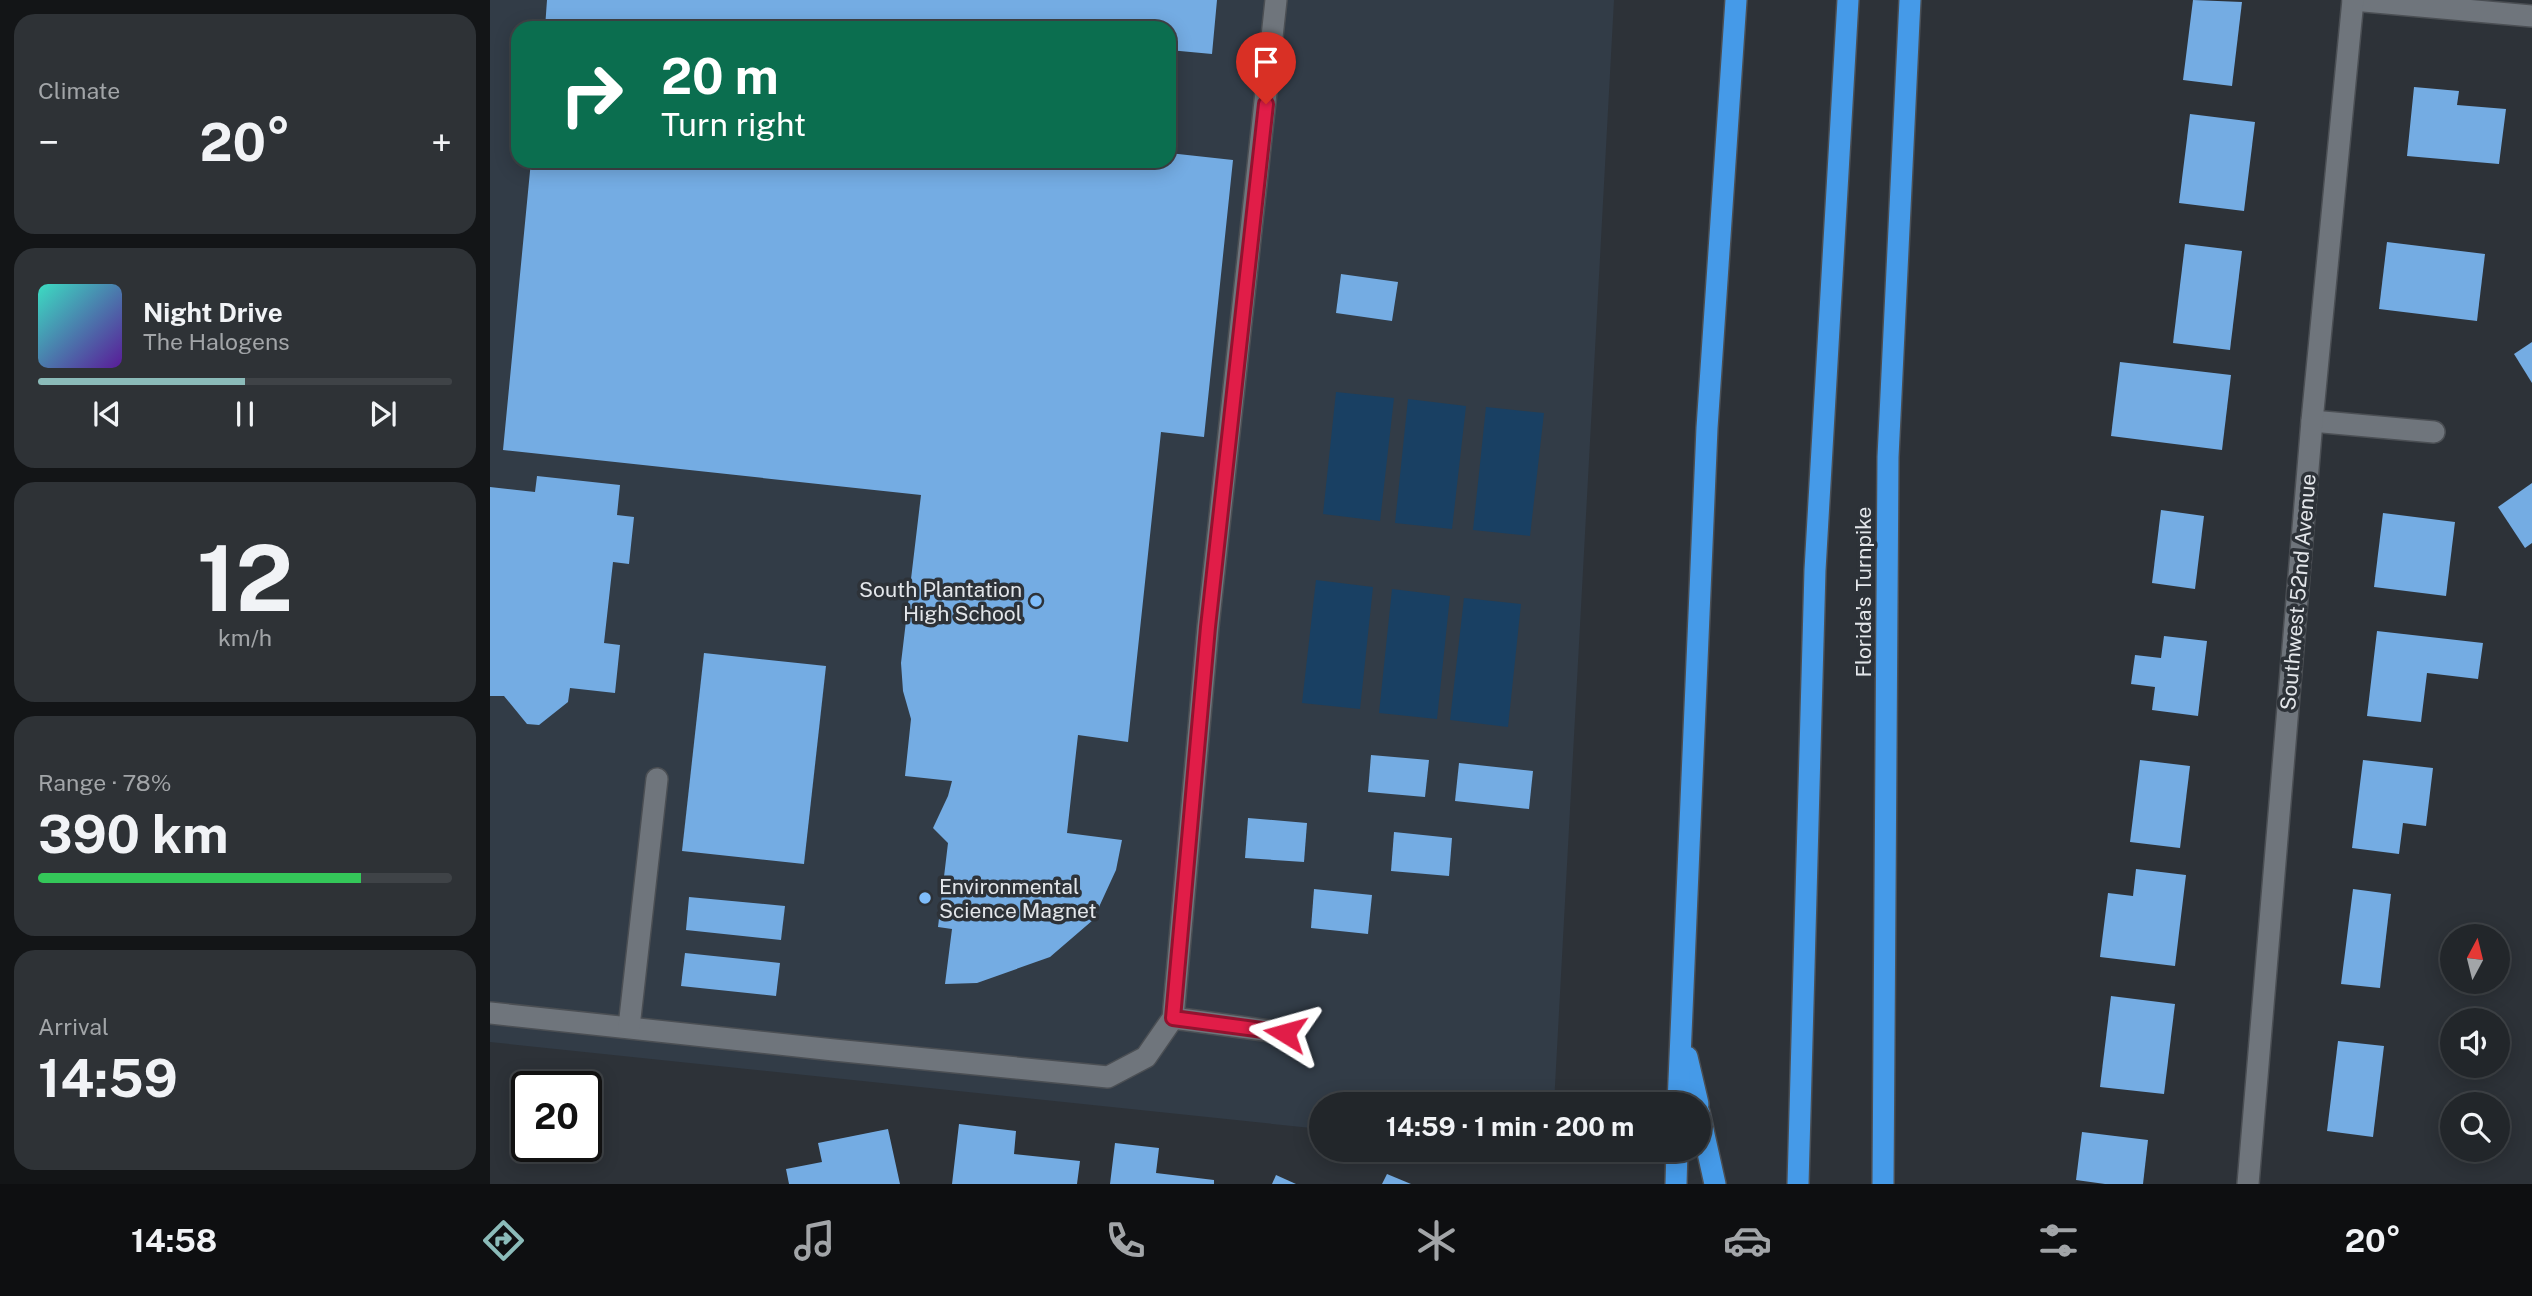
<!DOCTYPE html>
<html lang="en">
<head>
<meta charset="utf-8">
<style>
  :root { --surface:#22262a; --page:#2e3236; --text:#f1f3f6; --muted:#a2a5a8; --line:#3f4347; --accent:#8bbbb9 }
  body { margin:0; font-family:"Public Sans",sans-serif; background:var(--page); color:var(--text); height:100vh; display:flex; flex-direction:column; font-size:26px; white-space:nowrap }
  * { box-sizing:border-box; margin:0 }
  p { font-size:23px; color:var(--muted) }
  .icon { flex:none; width:38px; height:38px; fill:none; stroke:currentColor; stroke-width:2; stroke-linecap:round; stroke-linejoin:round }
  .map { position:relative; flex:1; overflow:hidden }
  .side { display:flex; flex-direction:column; gap:14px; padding:14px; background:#131517; width:490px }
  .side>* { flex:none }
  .banner { position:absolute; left:21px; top:21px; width:665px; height:147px; border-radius:21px; box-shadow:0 4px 18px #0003,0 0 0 2px var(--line); background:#0b6e4f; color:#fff; overflow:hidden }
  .needle { width:46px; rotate:7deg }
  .tools { position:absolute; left:1950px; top:924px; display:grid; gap:14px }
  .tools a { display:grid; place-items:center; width:70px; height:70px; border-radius:50%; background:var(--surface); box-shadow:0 4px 18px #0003,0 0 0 2px var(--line); font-size:35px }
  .speed { position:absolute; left:21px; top:1071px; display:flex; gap:14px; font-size:35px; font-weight:700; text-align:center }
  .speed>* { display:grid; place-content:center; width:91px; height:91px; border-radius:50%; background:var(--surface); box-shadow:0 4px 18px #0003,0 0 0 2px var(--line); line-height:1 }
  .speed .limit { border:4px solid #111; border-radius:10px; background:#fff; color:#111 }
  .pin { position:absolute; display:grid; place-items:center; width:60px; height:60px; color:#fff; margin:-72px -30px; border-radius:50% 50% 50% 0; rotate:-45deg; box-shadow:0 0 7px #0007 }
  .pin .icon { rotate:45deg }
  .me { position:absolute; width:77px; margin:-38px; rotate:278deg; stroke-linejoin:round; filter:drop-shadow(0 0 5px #0008) }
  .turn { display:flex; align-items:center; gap:24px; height:147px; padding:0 35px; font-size:32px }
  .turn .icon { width:91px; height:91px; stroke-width:2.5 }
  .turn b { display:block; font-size:49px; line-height:60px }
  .big { font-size:52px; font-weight:700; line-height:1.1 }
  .side .tile { flex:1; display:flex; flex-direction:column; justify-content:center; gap:10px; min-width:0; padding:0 24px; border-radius:21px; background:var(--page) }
  .side .dial { align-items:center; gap:0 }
  .dial b { font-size:91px; line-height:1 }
  .song { display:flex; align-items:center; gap:21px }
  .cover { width:84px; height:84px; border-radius:10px; background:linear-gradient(135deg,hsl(170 70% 55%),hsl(270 70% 35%)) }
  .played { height:7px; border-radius:4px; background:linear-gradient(90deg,var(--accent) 50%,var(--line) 50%) }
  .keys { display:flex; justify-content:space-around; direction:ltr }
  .heat { display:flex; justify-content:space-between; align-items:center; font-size:38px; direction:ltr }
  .charge { height:10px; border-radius:5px; background:linear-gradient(90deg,#34c759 78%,var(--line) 0) }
  .trip { position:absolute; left:819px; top:1092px; width:402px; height:70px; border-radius:35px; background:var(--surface); box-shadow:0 4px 18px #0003,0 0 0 2px var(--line); font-weight:700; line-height:70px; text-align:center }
  .tabs { display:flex; height:112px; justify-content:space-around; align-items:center; background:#0e0f11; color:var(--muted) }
  .tabs .icon { width:49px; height:49px }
  .tabs .current { color:var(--accent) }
  .tabs b { font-size:32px; color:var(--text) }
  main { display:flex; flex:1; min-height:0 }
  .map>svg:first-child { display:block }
  .built { fill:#323c47; fill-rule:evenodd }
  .green { fill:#194063 }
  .building { fill:#74ace3 }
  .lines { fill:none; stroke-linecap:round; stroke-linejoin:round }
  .lane-casing { stroke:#4b4f54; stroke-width:24 }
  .street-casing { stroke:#4b4f54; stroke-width:24 }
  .highway-casing { stroke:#4b4f54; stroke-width:24 }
  .lane { stroke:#6f757c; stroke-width:21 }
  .street { stroke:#6f757c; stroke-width:21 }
  .highway { stroke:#459ae8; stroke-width:21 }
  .route-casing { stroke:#92132f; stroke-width:18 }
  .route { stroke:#e11d48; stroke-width:12 }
  .poi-dot { fill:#7fbdfa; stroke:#2d3238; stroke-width:2.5 }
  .labels { text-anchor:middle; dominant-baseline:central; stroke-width:7; stroke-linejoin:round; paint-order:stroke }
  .poi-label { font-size:21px; fill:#e3e6ea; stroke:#2d3238; text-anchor:end }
  .street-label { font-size:21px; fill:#e3e6ea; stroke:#2d3238 }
</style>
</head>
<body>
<main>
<section class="side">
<div class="tile"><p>Climate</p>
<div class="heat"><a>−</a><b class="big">20°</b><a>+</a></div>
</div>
<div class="tile">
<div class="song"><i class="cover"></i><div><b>Night Drive</b><p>The Halogens</p></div></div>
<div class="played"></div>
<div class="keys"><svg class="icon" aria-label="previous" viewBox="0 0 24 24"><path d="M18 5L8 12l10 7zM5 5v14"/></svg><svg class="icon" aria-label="pause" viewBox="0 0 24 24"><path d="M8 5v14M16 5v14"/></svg><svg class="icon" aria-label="next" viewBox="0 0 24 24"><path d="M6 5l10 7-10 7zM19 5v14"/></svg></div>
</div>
<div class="tile dial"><b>12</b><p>km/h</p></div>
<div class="tile"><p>Range · 78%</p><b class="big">390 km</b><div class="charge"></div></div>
<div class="tile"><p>Arrival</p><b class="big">14:59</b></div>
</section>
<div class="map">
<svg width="2042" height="1184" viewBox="0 0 2042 1184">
  <rect width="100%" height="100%" fill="#2d3238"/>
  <path class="built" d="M0 0H1124L1064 1104H831V1129L0 1042ZM28 28H679V161H28Z"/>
  <g class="green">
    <polygon points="846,392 904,398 890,521 833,514"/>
    <polygon points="918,399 976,406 962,529 905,523"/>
    <polygon points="996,407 1054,413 1040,536 983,530"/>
    <polygon points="826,580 883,587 870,709 812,703"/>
    <polygon points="902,589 960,596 947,719 889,713"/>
    <polygon points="974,598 1031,604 1018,727 960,720"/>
  </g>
  <g class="building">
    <polygon points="57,0 727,0 722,54 679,50 679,28 55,28"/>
    <polygon points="1703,0 1752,2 1742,86 1693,80"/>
    <polygon points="1924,87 1969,91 1967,105 2016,109 2009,164 1917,156"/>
    <polygon points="1700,114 1765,122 1754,211 1689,203"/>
    <polygon points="679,153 743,160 714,437 671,432 638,742 588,735 577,833 632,840 626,870 603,920 560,957 487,983 455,984 462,929 448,927 458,843 443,828 458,796 462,781 415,776 421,719 413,691 411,663 431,495 13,450 41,161 679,161"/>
    <polygon points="1897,242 1995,254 1987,321 1889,309"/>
    <polygon points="1695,244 1752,251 1740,350 1683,343"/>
    <polygon points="851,274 908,282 902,321 846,313"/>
    <polygon points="2042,342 2042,383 2024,354"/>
    <polygon points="1630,362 1741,375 1732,450 1621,436"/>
    <polygon points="47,476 130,485 127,515 144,517 139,564 123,562 114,643 130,645 125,693 80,688 78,702 49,725 37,724 14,696 0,696 0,487 45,492"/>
    <polygon points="2042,483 2042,543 2035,548 2008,507"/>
    <polygon points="1671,510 1714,516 1705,589 1662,583"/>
    <polygon points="1893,513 1965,522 1956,596 1884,587"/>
    <polygon points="1887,631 1993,643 1988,679 1937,673 1931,722 1877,716"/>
    <polygon points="1674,636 1717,641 1708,716 1662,710 1665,687 1641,684 1645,655 1671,658"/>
    <polygon points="214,653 336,666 314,864 192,851"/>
    <polygon points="881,755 939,760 935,797 878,792"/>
    <polygon points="1650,760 1700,766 1690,848 1640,842"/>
    <polygon points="1873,760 1943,768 1936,826 1913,823 1909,854 1862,848"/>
    <polygon points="969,763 1043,771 1039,809 965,801"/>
    <polygon points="758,818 817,823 814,862 755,858"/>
    <polygon points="904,832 962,838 959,876 901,871"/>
    <polygon points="1646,869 1696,875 1685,966 1610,957 1618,893 1643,896"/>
    <polygon points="824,889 882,895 878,934 821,928"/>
    <polygon points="1863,889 1901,894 1890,988 1851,984"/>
    <polygon points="199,897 295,906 291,940 196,930"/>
    <polygon points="195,953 290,963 286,996 191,986"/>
    <polygon points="1621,996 1685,1004 1674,1094 1610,1087"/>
    <polygon points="1848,1041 1894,1046 1883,1137 1837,1131"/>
    <polygon points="469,1124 526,1131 524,1154 590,1161 587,1184 462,1184"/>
    <polygon points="398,1129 410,1184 299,1184 296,1169 332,1162 328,1143"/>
    <polygon points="1592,1132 1658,1140 1653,1184 1615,1184 1586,1180"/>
    <polygon points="625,1143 669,1148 666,1173 724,1180 724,1184 620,1184"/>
    <polygon points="897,1174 921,1184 892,1184"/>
    <polygon points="786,1175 806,1184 782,1184"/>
  </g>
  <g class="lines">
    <defs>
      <g id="lane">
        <polyline points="0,1013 344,1050 618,1077 656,1057 683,1018 718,627 786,0"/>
        <polyline points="683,1018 795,1033"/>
        <polyline points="139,1027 167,779"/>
      </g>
      <g id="street">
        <polyline points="1863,0 2042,16"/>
        <polyline points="1822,421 1944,432"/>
        <polyline points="1758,1184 1822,421 1863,0"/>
      </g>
      <g id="highway">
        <polyline points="1197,1057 1208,1104"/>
        <polyline points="1188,1104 1217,428 1246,0"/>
        <polyline points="1209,1112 1225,1184"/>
        <polyline points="1186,1184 1187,1150"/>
        <polyline points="1308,1184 1325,570 1358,0"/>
        <polyline points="1393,1184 1398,457 1420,0"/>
      </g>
    </defs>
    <use href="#lane" class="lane-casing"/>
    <use href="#street" class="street-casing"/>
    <use href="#highway" class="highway-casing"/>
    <use href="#lane" class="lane"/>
    <use href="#street" class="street"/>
    <use href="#highway" class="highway"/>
  </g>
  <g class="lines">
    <defs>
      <polyline id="route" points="776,104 718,627 683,1018 795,1033"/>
    </defs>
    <use href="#route" class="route-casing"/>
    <use href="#route" class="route"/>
  </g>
  <g class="poi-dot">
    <circle cx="546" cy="601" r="7"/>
    <circle cx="435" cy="898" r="7"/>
  </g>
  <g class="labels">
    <g class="poi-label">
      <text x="532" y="589">South Plantation<tspan x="532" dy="24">High School</tspan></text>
      <text x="449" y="886" text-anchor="start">Environmental<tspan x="449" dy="24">Science Magnet</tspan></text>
    </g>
    <g class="street-label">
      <text transform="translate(1373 592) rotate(-90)">Florida's Turnpike</text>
      <text transform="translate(1808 592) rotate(-85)">Southwest 52nd Avenue</text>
    </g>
  </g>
</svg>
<div class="tools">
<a><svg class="needle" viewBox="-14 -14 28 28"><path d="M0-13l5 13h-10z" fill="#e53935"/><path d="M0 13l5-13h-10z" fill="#a2a5a8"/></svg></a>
<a><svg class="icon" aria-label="sound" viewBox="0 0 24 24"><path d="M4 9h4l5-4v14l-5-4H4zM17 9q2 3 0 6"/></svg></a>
<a><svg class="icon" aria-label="search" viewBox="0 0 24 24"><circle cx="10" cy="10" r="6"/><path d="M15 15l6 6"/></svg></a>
</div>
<div class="speed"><div class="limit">20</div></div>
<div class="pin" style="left:776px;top:104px;background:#d93025"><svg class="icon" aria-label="arrive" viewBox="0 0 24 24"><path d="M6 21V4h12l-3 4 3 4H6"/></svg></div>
<svg class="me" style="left:795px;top:1033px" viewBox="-20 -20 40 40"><path d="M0-17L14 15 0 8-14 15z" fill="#e11d48" stroke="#fff" stroke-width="4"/></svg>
<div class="trip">14:59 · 1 min · 200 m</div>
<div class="banner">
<div class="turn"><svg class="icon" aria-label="right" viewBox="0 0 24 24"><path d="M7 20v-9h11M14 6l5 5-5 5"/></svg><div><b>20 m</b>Turn right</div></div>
</div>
</div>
</main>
<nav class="tabs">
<b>14:58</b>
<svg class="icon current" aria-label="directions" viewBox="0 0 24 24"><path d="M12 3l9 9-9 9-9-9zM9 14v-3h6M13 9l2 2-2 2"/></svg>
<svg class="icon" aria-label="music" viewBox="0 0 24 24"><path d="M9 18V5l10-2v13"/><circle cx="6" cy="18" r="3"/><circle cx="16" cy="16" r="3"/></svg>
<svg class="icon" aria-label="phone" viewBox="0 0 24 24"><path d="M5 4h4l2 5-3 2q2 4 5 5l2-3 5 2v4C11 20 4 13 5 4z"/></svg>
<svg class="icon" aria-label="climate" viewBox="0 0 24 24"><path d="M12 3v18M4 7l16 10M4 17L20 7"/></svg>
<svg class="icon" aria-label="car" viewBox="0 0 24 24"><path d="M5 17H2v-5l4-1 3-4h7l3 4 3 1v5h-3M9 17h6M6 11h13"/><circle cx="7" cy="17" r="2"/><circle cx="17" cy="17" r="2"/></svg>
<svg class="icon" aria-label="filters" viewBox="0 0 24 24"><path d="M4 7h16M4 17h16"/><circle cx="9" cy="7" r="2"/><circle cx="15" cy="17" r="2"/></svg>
<b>20°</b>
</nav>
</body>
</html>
